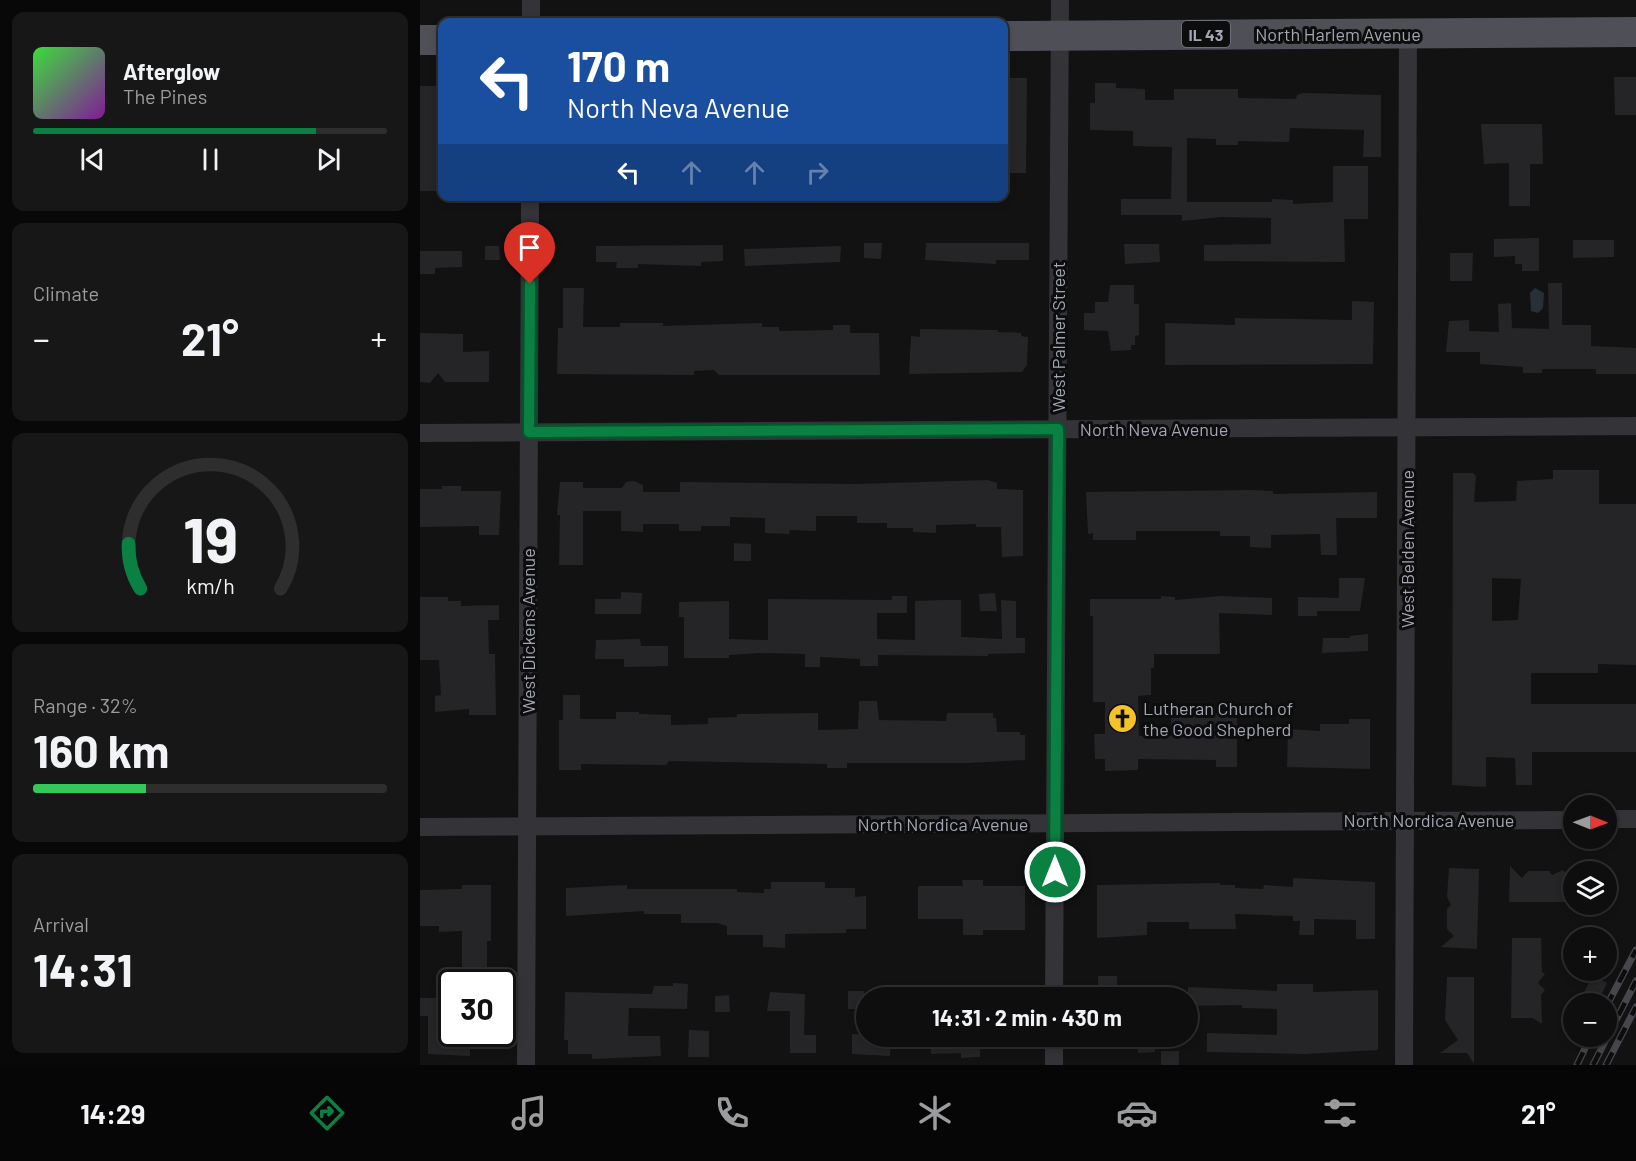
<!DOCTYPE html>
<html lang="en">
<head>
<meta charset="utf-8">
<style>
  :root { --surface:#0e0e0e; --page:#171717; --text:#f1f3f6; --muted:#9b9c9e; --line:#2e2e2e; --accent:#0b8043 }
  body { margin:0; font-family:Barlow,sans-serif; background:var(--page); color:var(--text); height:100vh; display:flex; flex-direction:column; font-size:22px; white-space:nowrap }
  * { box-sizing:border-box; margin:0 }
  p { font-size:20px; color:var(--muted) }
  .icon { flex:none; width:33px; height:33px; fill:none; stroke:currentColor; stroke-width:2; stroke-linecap:round; stroke-linejoin:round }
  .map { position:relative; flex:1; overflow:hidden }
  .drawer { display:flex; flex-direction:column; gap:12px; padding:12px; background:#080808; width:420px }
  .drawer>* { flex:none }
  .banner { position:absolute; left:18px; top:18px; width:570px; height:183px; border-radius:12px; box-shadow:0 3px 9px #0003,0 0 0 2px var(--line); background:#1a4fa0; color:#fff; overflow:hidden }
  .needle { width:39px; rotate:91deg }
  .tools { position:absolute; left:1143px; top:795px; display:grid; gap:12px }
  .tools a { display:grid; place-items:center; width:54px; height:54px; border-radius:50%; background:var(--surface); box-shadow:0 3px 9px #0003,0 0 0 2px var(--line); font-size:30px }
  .speed { position:absolute; left:18px; top:969px; display:flex; gap:12px; font-size:30px; font-weight:700; text-align:center }
  .speed>* { display:grid; place-content:center; width:78px; height:78px; border-radius:50%; background:var(--surface); box-shadow:0 3px 9px #0003,0 0 0 2px var(--line); line-height:1 }
  .speed .limit { border:3px solid #111; border-radius:9px; background:#fff; color:#111 }
  .pin { position:absolute; display:grid; place-items:center; width:51px; height:51px; color:#fff; margin:-62px -26px; border-radius:50% 50% 50% 0; rotate:-45deg; box-shadow:0 0 6px #0007 }
  .pin .icon { rotate:45deg }
  .me { position:absolute; width:66px; margin:-33px; rotate:0deg; stroke-linejoin:round; filter:drop-shadow(0 0 4px #0008) }
  .turn { display:flex; align-items:center; gap:21px; height:126px; padding:0 30px; font-size:27px }
  .turn .icon { width:78px; height:78px; stroke-width:2.5 }
  .turn b { display:block; font-size:42px; line-height:51px }
  .lanes { display:flex; align-items:center; height:57px; padding:0 30px; background:#0003; justify-content:center; gap:30px; direction:ltr }
  .lanes .off { opacity:.35 }
  .big { font-size:45px; font-weight:700; line-height:1.1 }
  .drawer .tile { flex:1; display:flex; flex-direction:column; justify-content:center; gap:9px; min-width:0; padding:0 21px; border-radius:12px; background:var(--page) }
  .drawer .dial { align-items:center; gap:0 }
  .dial svg { height:156px; overflow:visible; fill:none; stroke:var(--line); stroke-width:7; stroke-linecap:round; text-anchor:middle }
  .dial text { fill:var(--text); stroke:none }
  .song { display:flex; align-items:center; gap:18px }
  .cover { width:72px; height:72px; border-radius:9px; background:linear-gradient(135deg,hsl(120 70% 55%),hsl(290 70% 35%)) }
  .played { height:6px; border-radius:3px; background:linear-gradient(90deg,var(--accent) 80%,var(--line) 80%) }
  .keys { display:flex; justify-content:space-around; direction:ltr }
  .heat { display:flex; justify-content:space-between; align-items:center; font-size:33px; direction:ltr }
  .charge { height:9px; border-radius:4px; background:linear-gradient(90deg,#34c759 32%,var(--line) 0) }
  .trip { position:absolute; left:436px; top:987px; width:342px; height:60px; border-radius:30px; background:var(--surface); box-shadow:0 3px 9px #0003,0 0 0 2px var(--line); font-weight:700; line-height:60px; text-align:center }
  .dock { display:flex; height:96px; justify-content:space-around; align-items:center; background:#060606; color:var(--muted) }
  .dock .icon { width:42px; height:42px }
  .dock .active { color:var(--accent) }
  .dock b { font-size:27px; color:var(--text) }
  main { display:flex; flex:1; min-height:0 }
  .map>svg:first-child { display:block }
  .water { fill:#282f37 }
  .building { fill:#252527; fill-rule:evenodd }
  .lines { fill:none; stroke-linecap:round; stroke-linejoin:round }
  .minor { stroke:#333338; stroke-width:18 }
  .primary { stroke:#4f5057; stroke-width:30 }
  .rail-casing { stroke:#46474d; stroke-width:7 }
  .rail { stroke:#0d0d0e; stroke-width:4.5; stroke-dasharray:14; stroke-linecap:butt }
  .route-casing { stroke:#07532c; stroke-width:15 }
  .route { stroke:#0b8043; stroke-width:10 }
  .labels { text-anchor:middle; dominant-baseline:central; stroke-width:6; stroke-linejoin:round; paint-order:stroke }
  .shield { fill:#0d0d0e; stroke:#767982; stroke-width:1.5 }
  .shield-label { font-size:16px; font-weight:bold; fill:#a3a7b4 }
  .street-label { font-size:18px; fill:#a3a7b4; stroke:#0d0d0e }
  .poi-label { font-size:18px; fill:#a3a7b4; stroke:#0d0d0e; text-anchor:start }
</style>
</head>
<body>
<main>
<section class="drawer">
<div class="tile">
<div class="song"><i class="cover"></i><div><b>Afterglow</b><p>The Pines</p></div></div>
<div class="played"></div>
<div class="keys"><svg class="icon" aria-label="previous" viewBox="0 0 24 24"><path d="M18 5L8 12l10 7zM5 5v14"/></svg><svg class="icon" aria-label="pause" viewBox="0 0 24 24"><path d="M8 5v14M16 5v14"/></svg><svg class="icon" aria-label="next" viewBox="0 0 24 24"><path d="M6 5l10 7-10 7zM19 5v14"/></svg></div>
</div>
<div class="tile"><p>Climate</p>
<div class="heat"><a>−</a><b class="big">21°</b><a>+</a></div>
</div>
<div class="tile dial"><svg viewBox="0 0 100 80">
<path d="M14 69A42 42 0 1 1 86 69"/>
<path d="M14 69A42 42 0 0 1 8 46" stroke="#0b8043"/>
<text x="50" y="56" font-size="32" font-weight="700">19</text>
<text x="50" y="72" font-size="11">km/h</text>
</svg></div>
<div class="tile"><p>Range · 32%</p><b class="big">160 km</b><div class="charge"></div></div>
<div class="tile"><p>Arrival</p><b class="big">14:31</b></div>
</section>
<div class="map">
<svg width="1216" height="1065" viewBox="0 0 1216 1065">
  <rect width="100%" height="100%" fill="#121213"/>
  <polygon class="water" points="1115,288 1124,293 1123,308 1118,313 1111,311 1110,293"/>
  <g class="building">
    <polygon points="1194,77 1216,77 1216,115 1195,115"/>
    <polygon points="584,78 607,78 606,173 584,173"/>
    <polygon points="675,83 696,83 696,88 725,89 725,100 754,100 754,89 818,89 818,98 876,99 877,95 883,93 961,95 961,157 943,157 944,130 870,128 869,142 818,141 818,145 796,145 796,139 767,138 767,202 852,202 852,199 873,200 873,204 913,202 913,166 948,166 948,219 924,219 925,262 784,261 784,245 851,244 851,218 801,217 762,221 762,215 701,215 701,199 751,199 752,147 713,146 713,131 670,130 670,103 675,103"/>
    <rect x="0" y="86" width="22" height="105"/>
    <polygon points="1061,124 1122,124 1123,164 1110,164 1110,206 1089,206 1089,163 1064,164"/>
    <polygon points="1119,238 1119,271 1102,271 1102,264 1095,264 1095,256 1074,257 1074,239"/>
    <polygon points="1153,240 1194,240 1194,257 1153,258"/>
    <polygon points="444,243 462,243 461,259 444,258"/>
    <polygon points="506,243 609,243 609,260 576,260 576,264 505,260"/>
    <polygon points="704,244 739,244 740,262 705,264"/>
    <polygon points="303,245 303,261 281,262 281,266 218,264 218,268 196,268 197,262 176,262 176,246"/>
    <polygon points="65,246 79,246 80,260 65,260"/>
    <polygon points="421,246 420,262 325,266 324,249"/>
    <polygon points="0,251 42,251 42,267 15,268 15,274 0,274"/>
    <polygon points="1030,253 1053,253 1052,281 1030,281"/>
    <polygon points="1128,283 1142,283 1142,325 1171,325 1171,346 1216,348 1216,374 1176,374 1176,369 1122,369 1122,373 1103,373 1103,367 1060,364 1060,352 1026,352 1029,321 1049,320 1049,331 1079,332 1078,304 1091,303 1092,328 1129,329"/>
    <polygon points="690,285 714,285 714,304 719,304 719,335 715,336 715,345 711,345 711,350 691,351 688,331 664,330 664,313 675,313 675,302 688,302"/>
    <polygon points="143,288 164,288 163,327 200,327 200,323 243,323 243,326 342,323 342,327 359,327 359,331 413,330 413,325 430,325 430,333 459,333 460,375 299,375 294,370 274,371 274,375 137,374 138,328 143,328"/>
    <polygon points="932,301 954,302 953,364 745,365 745,323 815,325 815,318 932,320"/>
    <polygon points="500,329 578,330 578,332 601,333 601,336 608,337 607,365 602,372 489,374 491,336 500,337"/>
    <polygon points="0,333 43,334 43,352 69,351 69,382 25,382 18,373 10,383 0,382"/>
    <path d="M1133 470H1179V504H1216V665L1178 664V673H1111V704H1216V752H1112V785H1096L1095 758 1066 757V787L1032 785 1033 473H1053L1056 476 1054 502 1096 501 1097 481 1133 479ZM1072 578 1101 579 1098 620 1072 621Z"/>
    <polygon points="568,480 577,483 577,489 603,490 603,556 582,557 581,527 556,527 556,524 516,525 516,533 493,532 493,528 467,528 467,523 437,523 437,516 396,516 396,531 370,530 369,534 345,533 345,518 310,517 310,526 281,526 281,531 259,531 259,524 223,524 223,532 201,531 201,511 163,511 163,565 139,565 140,515 137,515 140,482 163,482 163,488 202,488 206,482 214,481 223,485 223,492 260,492 260,482 437,484"/>
    <polygon points="22,486 41,486 41,491 81,491 79,535 59,535 59,526 0,527 0,489 22,489"/>
    <polygon points="834,490 853,491 853,494 957,492 957,518 916,518 917,555 901,555 900,534 851,535 851,548 830,547 830,536 800,536 800,531 716,531 716,540 673,540 673,533 668,534 666,492"/>
    <polygon points="314,543 331,544 331,561 314,561"/>
    <polygon points="919,578 945,578 940,611 897,611 897,616 878,616 878,597 919,598"/>
    <polygon points="201,592 222,593 221,614 175,614 175,599 201,599"/>
    <polygon points="575,593 577,611 560,611 559,594"/>
    <polygon points="472,596 487,596 487,613 457,613 457,639 495,640 495,601 522,600 541,600 541,637 582,639 581,600 596,601 596,638 605,638 605,653 568,654 568,656 458,655 458,666 440,666 440,659 400,657 400,667 385,667 385,654 340,653 309,655 309,658 264,658 264,617 259,617 259,602 309,601 309,639 348,640 348,599 472,600"/>
    <polygon points="741,596 755,597 755,600 801,596 852,598 852,615 799,613 800,654 734,654 734,668 731,668 731,695 718,696 719,736 751,736 751,713 812,713 812,716 817,716 817,767 796,767 796,760 718,759 718,770 685,771 685,759 675,759 674,734 685,734 685,702 673,702 673,616 670,616 670,599 741,599"/>
    <polygon points="0,597 28,597 28,601 41,601 41,606 79,605 79,620 68,620 69,654 75,654 76,715 49,715 49,709 15,712 15,696 21,695 19,660 0,660"/>
    <polygon points="948,634 948,651 902,653 903,638 930,638 930,636"/>
    <polygon points="220,639 221,646 248,646 248,666 204,667 204,659 175,659 176,640"/>
    <polygon points="143,695 160,695 160,719 196,719 196,712 219,712 219,714 251,715 251,725 288,724 288,718 317,717 317,714 398,713 398,730 438,729 439,701 457,701 459,720 526,721 527,713 573,713 573,718 576,718 577,732 600,732 600,735 605,735 605,760 548,763 427,763 427,768 407,768 407,764 249,761 246,765 161,764 161,770 139,770 139,720 143,720"/>
    <polygon points="929,719 950,719 950,769 867,767 868,729 900,731 900,724 929,724"/>
    <polygon points="1090,866 1102,878 1108,871 1129,871 1132,875 1143,870 1146,873 1154,873 1154,902 1089,902"/>
    <polygon points="1029,868 1059,869 1057,949 1021,947 1034,936 1027,929 1027,909 1031,905 1027,897"/>
    <polygon points="873,878 955,882 955,939 936,939 936,920 894,919 894,935 879,935 880,921 873,921 873,916 815,914 816,929 769,929 769,922 727,922 727,935 677,938 677,885 800,883 800,885 815,885 815,888 843,889 844,885 873,887"/>
    <polygon points="542,880 563,880 563,886 605,886 605,930 563,930 563,935 543,935 543,919 498,919 498,886 543,886"/>
    <polygon points="351,882 405,882 405,888 435,888 435,897 446,896 446,929 426,929 426,933 365,934 365,948 343,947 343,935 307,935 307,926 297,923 261,923 261,914 224,914 224,911 146,916 146,888 207,885 207,889 317,889 317,892 344,893 344,889 351,889"/>
    <polygon points="42,885 71,885 71,941 67,941 67,972 42,972 42,931 19,932 19,926 0,926 0,890 42,889"/>
    <polygon points="1092,938 1121,938 1122,972 1125,974 1118,983 1125,990 1121,995 1122,1024 1113,1018 1091,1018"/>
    <polygon points="1173,975 1187,983 1177,1004 1158,1004"/>
    <rect x="678" y="976" width="19" height="22"/>
    <polygon points="1027,977 1054,977 1054,1064 1047,1053 1020,1053 1038,1040 1025,1020"/>
    <polygon points="253,983 268,984 267,1009 209,1008 208,1036 240,1036 241,1056 172,1059 172,1054 148,1054 148,1040 144,1040 145,992 232,994 234,986 253,986"/>
    <polygon points="857,984 893,984 893,992 958,990 958,1050 885,1054 787,1052 787,1033 857,1035 857,1009 822,1008 822,1005 768,1006 768,987 857,991"/>
    <rect x="428" y="991" width="16" height="18"/>
    <polygon points="350,992 385,994 384,1035 396,1035 396,1053 370,1053 370,1011 347,1011"/>
    <polygon points="309,995 310,1012 295,1012 295,996"/>
    <polygon points="0,998 32,998 32,1037 50,1038 50,1056 8,1054 8,1016 0,1016"/>
    <polygon points="269,1030 289,1031 289,1057 268,1057"/>
    <polygon points="432,1034 471,1036 470,1056 432,1054"/>
    <polygon points="510,1036 560,1036 560,1057 541,1058 541,1053 511,1054"/>
    <polygon points="717,1036 734,1036 735,1052 718,1053"/>
    <rect x="741" y="1051" width="18" height="14"/>
  </g>
  <g class="lines">
    <g class="minor">
      <polyline points="111,0 111,22"/>
      <polyline points="0,433 1216,426"/>
      <polyline points="1186,819 1216,819"/>
      <polyline points="0,827 1154,820"/>
      <polyline points="634,998 640,0"/>
      <polyline points="106,1065 110,196"/>
      <polyline points="634,1065 634,1036"/>
      <polyline points="984,1065 988,33"/>
    </g>
    <g class="primary">
      <polyline points="584,36 1216,32"/>
      <polyline points="0,40 22,40"/>
    </g>
    <defs>
      <g id="rail">
        <polyline points="1186,1007 1216,950"/>
        <polyline points="1157,1065 1171,1036"/>
        <polyline points="1173,1065 1216,981"/>
        <polyline points="1186,1065 1216,1007"/>
      </g>
    </defs>
    <use href="#rail" class="rail-casing"/>
    <use href="#rail" class="rail"/>
  </g>
  <g class="lines">
    <defs>
      <polyline id="route" points="110,284 109,432 638,429 635,872"/>
    </defs>
    <use href="#route" class="route-casing"/>
    <use href="#route" class="route"/>
  </g>
  <defs>
    <symbol id="church-disc" viewBox="-11 -11 22 22"><circle r="9.5" fill="#f4c329" stroke="#0d0d0e"/><path d="M-1.2-6h2.4v3.5h3.3v2.4h-3.3V6h-2.4V-.1h-3.3v-2.4h3.3Z" fill="#111"/></symbol>
  </defs>
  <g fill-rule="evenodd">
    <use href="#church-disc" x="686" y="702" width="33" height="33"/>
  </g>
  <g class="labels">
    <rect class="shield" x="762" y="21" width="48" height="26" rx="4.5"/>
    <g class="shield-label">
      <text x="786" y="34">IL 43</text>
    </g>
    <g class="street-label">
      <text x="918" y="34">North Harlem Avenue</text>
      <text transform="translate(638 337) rotate(-90)">West Palmer Street</text>
      <text x="734" y="429">North Neva Avenue</text>
      <text transform="translate(987 549) rotate(-90)">West Belden Avenue</text>
      <text transform="translate(108 631) rotate(-90)">West Dickens Avenue</text>
      <text x="1009" y="820">North Nordica Avenue</text>
      <text x="523" y="824">North Nordica Avenue</text>
    </g>
    <g class="poi-label">
      <text x="723" y="708">Lutheran Church of<tspan x="723" dy="21">the Good Shepherd</tspan></text>
    </g>
  </g>
</svg>
<div class="tools">
<a><svg class="needle" viewBox="-14 -14 28 28"><path d="M0-13l5 13h-10z" fill="#e53935"/><path d="M0 13l5-13h-10z" fill="#9b9c9e"/></svg></a>
<a><svg class="icon" aria-label="layers" viewBox="0 0 24 24"><path d="M12 4l9 5-9 5-9-5zM3 14l9 5 9-5"/></svg></a>
<a>+</a>
<a>−</a>
</div>
<div class="speed"><div class="limit">30</div></div>
<div class="pin" style="left:110px;top:284px;background:#d93025"><svg class="icon" aria-label="arrive" viewBox="0 0 24 24"><path d="M6 21V4h12l-3 4 3 4H6"/></svg></div>
<svg class="me" style="left:635px;top:872px" viewBox="-20 -20 40 40"><circle r="17" fill="#0b8043" stroke="#fff" stroke-width="3"/><path d="M0-11L8 9 0 5-8 9z" fill="#fff"/></svg>
<div class="trip">14:31 · 2 min · 430 m</div>
<div class="banner">
<div class="turn"><svg class="icon" aria-label="left" viewBox="0 0 24 24"><path d="M17 20v-9H6M10 6l-5 5 5 5"/></svg><div><b>170 m</b>North Neva Avenue</div></div>
<div class="lanes"><svg class="icon" aria-label="left" viewBox="0 0 24 24"><path d="M17 20v-9H6M10 6l-5 5 5 5"/></svg><svg class="icon off" aria-label="ahead" viewBox="0 0 24 24"><path d="M12 20V5M6 11l6-6 6 6"/></svg><svg class="icon off" aria-label="ahead" viewBox="0 0 24 24"><path d="M12 20V5M6 11l6-6 6 6"/></svg><svg class="icon off" aria-label="right" viewBox="0 0 24 24"><path d="M7 20v-9h11M14 6l5 5-5 5"/></svg></div>
</div>
</div>
</main>
<nav class="dock">
<b>14:29</b>
<svg class="icon active" aria-label="directions" viewBox="0 0 24 24"><path d="M12 3l9 9-9 9-9-9zM9 14v-3h6M13 9l2 2-2 2"/></svg>
<svg class="icon" aria-label="music" viewBox="0 0 24 24"><path d="M9 18V5l10-2v13"/><circle cx="6" cy="18" r="3"/><circle cx="16" cy="16" r="3"/></svg>
<svg class="icon" aria-label="phone" viewBox="0 0 24 24"><path d="M5 4h4l2 5-3 2q2 4 5 5l2-3 5 2v4C11 20 4 13 5 4z"/></svg>
<svg class="icon" aria-label="climate" viewBox="0 0 24 24"><path d="M12 3v18M4 7l16 10M4 17L20 7"/></svg>
<svg class="icon" aria-label="car" viewBox="0 0 24 24"><path d="M5 17H2v-5l4-1 3-4h7l3 4 3 1v5h-3M9 17h6M6 11h13"/><circle cx="7" cy="17" r="2"/><circle cx="17" cy="17" r="2"/></svg>
<svg class="icon" aria-label="filters" viewBox="0 0 24 24"><path d="M4 7h16M4 17h16"/><circle cx="9" cy="7" r="2"/><circle cx="15" cy="17" r="2"/></svg>
<b>21°</b>
</nav>
</body>
</html>
